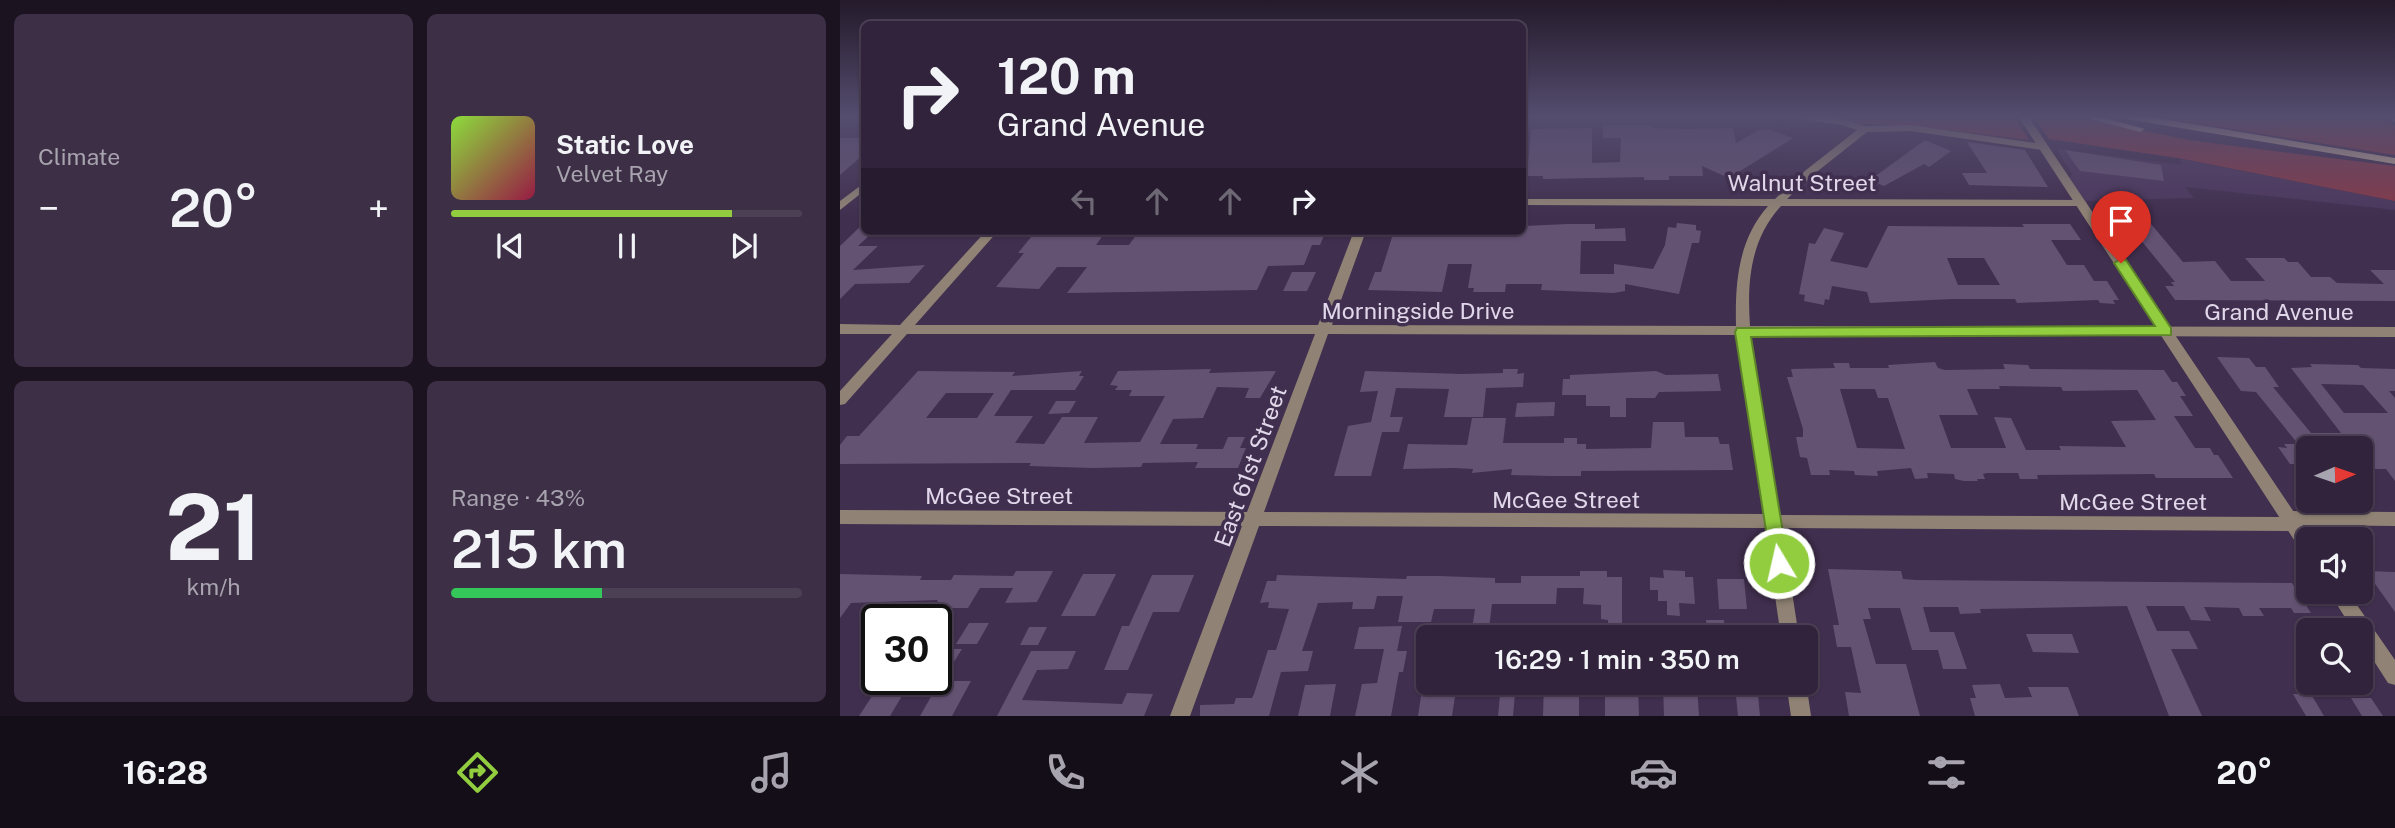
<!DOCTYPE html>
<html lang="en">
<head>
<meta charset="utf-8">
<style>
  :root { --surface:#31233b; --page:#3d2f46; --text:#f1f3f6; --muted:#a8a4af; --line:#4c4055; --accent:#91cd3f }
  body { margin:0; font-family:"Public Sans",sans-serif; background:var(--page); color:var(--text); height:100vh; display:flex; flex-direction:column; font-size:26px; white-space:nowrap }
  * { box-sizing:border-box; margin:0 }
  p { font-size:23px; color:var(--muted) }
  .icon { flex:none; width:38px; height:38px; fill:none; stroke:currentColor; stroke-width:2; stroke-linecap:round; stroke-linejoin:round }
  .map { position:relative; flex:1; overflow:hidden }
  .details { display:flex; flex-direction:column; gap:14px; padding:14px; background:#1b1320; width:840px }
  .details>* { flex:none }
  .hud { position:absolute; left:21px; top:21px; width:665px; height:214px; border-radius:10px; box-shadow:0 2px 5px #0004,0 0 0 2px var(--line); background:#31233b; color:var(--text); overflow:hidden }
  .needle { width:46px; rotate:88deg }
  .buttons { position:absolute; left:1456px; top:436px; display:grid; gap:14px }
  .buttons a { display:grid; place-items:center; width:77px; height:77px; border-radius:10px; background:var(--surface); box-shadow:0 2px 5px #0004,0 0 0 2px var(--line); font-size:35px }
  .speed { position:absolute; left:21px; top:604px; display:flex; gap:14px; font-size:35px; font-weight:700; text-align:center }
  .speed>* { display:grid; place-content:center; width:91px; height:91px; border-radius:50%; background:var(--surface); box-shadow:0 2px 5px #0004,0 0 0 2px var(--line); line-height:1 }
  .speed .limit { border:4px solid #111; border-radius:10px; background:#fff; color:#111 }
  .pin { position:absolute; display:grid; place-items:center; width:60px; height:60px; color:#fff; margin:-72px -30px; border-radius:50% 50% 50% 0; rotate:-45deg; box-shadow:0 0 7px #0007 }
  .pin .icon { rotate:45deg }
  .me { position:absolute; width:77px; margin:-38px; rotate:351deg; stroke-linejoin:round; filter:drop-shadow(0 0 5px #0008) }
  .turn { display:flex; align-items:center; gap:24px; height:147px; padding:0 21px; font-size:32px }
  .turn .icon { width:91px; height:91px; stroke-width:2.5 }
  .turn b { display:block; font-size:49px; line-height:60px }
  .lanes { display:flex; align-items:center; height:66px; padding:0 21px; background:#0003; justify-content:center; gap:35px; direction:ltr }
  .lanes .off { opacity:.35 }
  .big { font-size:52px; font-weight:600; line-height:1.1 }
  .details .card { flex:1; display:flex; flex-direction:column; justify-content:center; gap:10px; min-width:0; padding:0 24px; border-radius:10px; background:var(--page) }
  .details .dial { align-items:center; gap:0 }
  .dial b { font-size:91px; line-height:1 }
  .song { display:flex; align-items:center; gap:21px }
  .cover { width:84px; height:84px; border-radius:10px; background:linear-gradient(135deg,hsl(90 70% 55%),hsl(340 70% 35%)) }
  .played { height:7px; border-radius:4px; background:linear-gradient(90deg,var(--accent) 80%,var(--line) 80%) }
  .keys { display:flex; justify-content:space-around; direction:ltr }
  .heat { display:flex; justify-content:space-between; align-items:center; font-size:38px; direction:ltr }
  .charge { height:10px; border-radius:5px; background:linear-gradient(90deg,#34c759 43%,var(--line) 0) }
  .details .tiles { flex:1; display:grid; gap:14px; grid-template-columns:repeat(2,1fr) }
  .trip { position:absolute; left:576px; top:625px; width:402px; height:70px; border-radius:10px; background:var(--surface); box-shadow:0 2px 5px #0004,0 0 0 2px var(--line); font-weight:600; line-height:70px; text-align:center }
  .menu { display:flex; height:112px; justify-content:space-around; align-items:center; background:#140e18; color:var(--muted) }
  .menu .icon { width:49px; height:49px }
  .menu .current { color:var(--accent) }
  .menu b { font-size:32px; color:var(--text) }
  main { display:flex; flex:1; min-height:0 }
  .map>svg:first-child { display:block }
  .built { fill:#4c375d }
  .green { fill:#863a49 }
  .building { fill:#645273; fill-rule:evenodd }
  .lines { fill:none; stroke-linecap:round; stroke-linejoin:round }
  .minor { fill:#908375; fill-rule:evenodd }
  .tertiary { fill:#908375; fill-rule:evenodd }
  .secondary { fill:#c1ac96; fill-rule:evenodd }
  .route { fill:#91cd3f; stroke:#5e8529; stroke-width:2 }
  .labels { text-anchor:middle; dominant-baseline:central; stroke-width:7; stroke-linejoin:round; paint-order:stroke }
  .street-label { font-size:23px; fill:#e1d7ea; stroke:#412f4f }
</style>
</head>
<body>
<main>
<section class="details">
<div class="tiles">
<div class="card"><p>Climate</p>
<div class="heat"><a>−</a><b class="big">20°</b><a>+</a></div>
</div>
<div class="card">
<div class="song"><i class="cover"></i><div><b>Static Love</b><p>Velvet Ray</p></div></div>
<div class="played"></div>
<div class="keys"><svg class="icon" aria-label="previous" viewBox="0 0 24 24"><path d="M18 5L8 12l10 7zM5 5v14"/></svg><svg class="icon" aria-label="pause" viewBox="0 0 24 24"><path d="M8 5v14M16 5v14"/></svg><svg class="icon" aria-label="next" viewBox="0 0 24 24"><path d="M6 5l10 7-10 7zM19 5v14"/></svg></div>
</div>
<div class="card dial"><b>21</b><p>km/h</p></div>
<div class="card"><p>Range · 43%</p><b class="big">215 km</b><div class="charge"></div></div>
</div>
</section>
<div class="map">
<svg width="1555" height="716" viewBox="0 0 1555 716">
  <rect width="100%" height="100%" fill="#412f4f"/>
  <polygon class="built" points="1219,149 1342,165 1340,159 1555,201 1555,210 1345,187 1354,198 1245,201 1230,178 1232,174 1218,152"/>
  <g class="green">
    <polygon points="982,116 1174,116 1189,140 1076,126 1025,124"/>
    <polygon points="1193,116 1227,116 1355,141 1555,166 1555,201 1338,158 1209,139"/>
    <polygon points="1309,116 1543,116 1555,126 1555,155"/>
  </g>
  <g class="building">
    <polygon points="763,125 811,125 814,128 846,129 893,128 896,143 919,130 928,129 953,138 889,178 862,166 863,176 829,176 829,180 804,180 804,177 703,179 703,176 682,176 682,163 688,163 691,129 752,128 752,163 780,162 781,138 763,138"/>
    <polygon points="0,138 24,138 24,154 0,175"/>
    <polygon points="1085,140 1111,151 1089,167 1084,164 1044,186 1030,180"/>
    <polygon points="1127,142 1185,150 1208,187 1129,185 1122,173 1147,173"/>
    <polygon points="1225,150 1321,165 1324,181 1240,171"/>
    <polygon points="1273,206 1296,206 1343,262 1375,261 1391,281 1425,281 1405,258 1444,258 1448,262 1458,262 1471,277 1490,277 1497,283 1544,284 1530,270 1555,270 1555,301 1335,300 1325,286 1334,286 1331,282 1335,282"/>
    <polygon points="24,223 24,231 34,231 18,246 38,246 13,270 85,265 69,283 15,284 0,299 0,246"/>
    <polygon points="837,223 856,225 856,230 861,231 859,243 852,243 839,294 785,284 785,291 774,293 701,290 702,284 666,284 665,292 633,292 634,288 628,288 632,264 608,264 602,292 528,290 535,272 541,272 554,231 682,231 682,226 727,224 755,224 755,229 785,228 786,241 741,241 740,274 774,274 774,264 813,269 825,245 828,227 836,228"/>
    <path d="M1182 224H1230L1241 240H1211L1227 265H1244L1254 281H1267L1279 300H1273L1275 304 1260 303 1258 300 1177 303 1175 299H1112L1030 303 1027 292 992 286 989 300 985 299 984 305 964 301 965 295 959 294 969 243 975 244 984 228 1004 233 990 261 1027 268 1048 226 1184 227ZM1107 258H1144L1160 285H1118Z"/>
    <polygon points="196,231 266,231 256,245 289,245 299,231 486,231 480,245 472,245 464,265 428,266 417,290 227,293 247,267 217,267 199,289 156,287 184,253 178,253"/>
    <polygon points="452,272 476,272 467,291 443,291"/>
    <path d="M1377 357 1409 358 1416 367H1425L1439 387H1433L1471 433H1501L1451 368 1472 367 1470 364 1518 365 1521 368 1555 369V391H1549L1555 398V481L1546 469H1521V448H1468V464H1450L1438 447 1447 448 1444 444H1458L1416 392 1401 391ZM1481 384 1523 385 1548 413H1504Z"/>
    <path d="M1095 362 1098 368 1105 370 1165 369 1163 364 1188 365 1190 369 1324 370 1332 382H1337L1346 396H1340L1353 416H1334L1355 448H1370L1374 455H1378L1393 478H1316L1314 474 1197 475 1198 479H1180L1178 473H1147L1143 474 1145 479H1137L1138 481H1124L1115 479 1114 474 1087 473 1088 478 1075 479 1071 468 1037 471 1038 476 1015 475 1014 471 989 470 990 475H971L967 458 960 457 956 437H963V429L947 377H953L951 369 995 368 993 363H1009L1010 368H1049L1048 365ZM1159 386 1221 387 1223 391 1297 390 1316 420 1271 421 1286 447 1219 446 1221 450H1186L1171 418 1154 417 1166 448H1111L1099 415H1138L1127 389H1160ZM1000 389H1035L1038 398H1048L1065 449 1017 448Z"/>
    <path d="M371 369 369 373 436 371 420 398H405L409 388 377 387 363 418 333 419 320 444H358L356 449H383L388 437H405L400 448H406L398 468H355L358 462 303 463 301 467 252 468 189 466 191 463 0 464V445L7 436H19L78 371 175 372 172 376 242 371 239 376H244L235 390H171L154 416H193L175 443 204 444 222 417H258L244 443 300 442 325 396H289L292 390H275L278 386 270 385 278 371ZM106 393H154L137 418H86Z"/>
    <polygon points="663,369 678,369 677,374 684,373 683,387 646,388 643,417 604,417 609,389 556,388 550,417 563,417 559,432 542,432 531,476 494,476 508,426 531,422 538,391 520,392 525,371 622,374 663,373"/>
    <polygon points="816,371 826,375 878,374 881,391 819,392 815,398 786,398 786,417 770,417 770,406 746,406 746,395 722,395 723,379 730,379 730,375"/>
    <polygon points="216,401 236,401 229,413 208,414"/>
    <polygon points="715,402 714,416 675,417 677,403"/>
    <polygon points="632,418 666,418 663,443 724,443 724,438 737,438 737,444 746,444 746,449 811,448 813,422 844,422 845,437 878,437 880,444 889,444 893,470 741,471 741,476 709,476 671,475 672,469 632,473 633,469 615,468 563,469 568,444 627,445"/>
    <polygon points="988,569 1061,571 1063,579 1076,580 1452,583 1471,613 1454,613 1451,608 1419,608 1424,616 1403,616 1399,608 1364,607 1371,621 1351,620 1344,606 1306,606 1317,631 1349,631 1358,649 1331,649 1362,716 1329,716 1287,606 1140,609 1141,613 1120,614 1118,607 1083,607 1090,632 1114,632 1127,669 1103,669 1098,650 1072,650 1060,608 1028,608 1031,619 1023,619 1036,664 1066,664 1080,716 1009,716 1005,692 1021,693 1011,647 997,647 993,625 999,625"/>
    <polygon points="823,570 845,571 845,577 853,577 855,604 839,603 840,616 827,615 827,601 818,601 818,590 810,590 810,577 824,578"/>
    <polygon points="176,571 213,571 197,602 165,603 173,588 140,588 128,608 101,608 97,600 11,603 0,618 0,574 82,576 80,580 111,580 114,575 173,576"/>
    <polygon points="740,571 767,571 767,577 782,577 782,625 825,625 825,637 768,637 768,620 761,619 761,605 743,604 744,588 717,588 716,604 652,604 648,637 631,637 635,609 594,609 591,622 558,622 563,596 537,596 534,609 512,609 513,602 478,603 462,651 473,651 468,671 441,672 429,716 360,716 360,705 394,704 396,698 412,698 414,694 428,650 436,650 449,609 428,608 429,602 420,603 427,581 436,581 437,575 566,579 567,576 599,576 655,578 655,583 681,583 681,576 740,576"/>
    <polygon points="1526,571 1555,572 1555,612"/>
    <polygon points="243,574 276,574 255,616 221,616"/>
    <polygon points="312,575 354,575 339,612 313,612 288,670 264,670 282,626 289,626"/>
    <polygon points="877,579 904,579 907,609 879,609"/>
    <polygon points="866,620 884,620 885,637 867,637"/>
    <polygon points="129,623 149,623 137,644 116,644"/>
    <polygon points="562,626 557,651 567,651 563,672 559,672 551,716 515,716 522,684 537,683 544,649 514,649 519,627"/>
    <polygon points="189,627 207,627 198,645 180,645"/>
    <polygon points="1186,634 1232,634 1239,653 1193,652"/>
    <polygon points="96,649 122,649 102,681 131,681 112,716 80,716 96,688"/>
    <polygon points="191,651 236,651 228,669 197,670 182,700 282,704 287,693 313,694 304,716 157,716"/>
    <polygon points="42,681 71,681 50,716 19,716"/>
    <polygon points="704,682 717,682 717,686 739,685 739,716 703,716"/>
    <polygon points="583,683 617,683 612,716 578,716"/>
    <polygon points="496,684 490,716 458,716 465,685"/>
    <polygon points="1160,684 1165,698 1192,697 1188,687 1228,687 1239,716 1135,716 1130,698 1136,698 1132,685"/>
    <polygon points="765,685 798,685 799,716 765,716"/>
    <polygon points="823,685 857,685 859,716 824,716"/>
    <polygon points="675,694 673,716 658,716 660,695"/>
    <polygon points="1453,694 1471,694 1484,716 1466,716"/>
    <polygon points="918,695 920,716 898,716 896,696"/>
    <polygon points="1511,698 1531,698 1543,716 1522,716"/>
  </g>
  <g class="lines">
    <g class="minor">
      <path d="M957 116 1004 119 1025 126 1071 125 1203 144 1208 147 1203 150 1071 131 1027 132 974 174 947 199 1241 200 1247 203 1241 206H941C910 240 907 282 910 326L1555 327V337L910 335 939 515 1441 517 1443 513 1449 511 1555 512V526L1461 525 1459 529 1453 531 942 528 959 637H941L925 528 419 526 350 716H330L402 526 0 524V510L407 512 475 334H67L5 404 0 405V391L52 334H0V324L60 325 146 231H158L75 325H478L514 231H526L492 325 896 326C895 283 898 240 928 206L682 205V199H935L966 170 1017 130 1002 125 962 119ZM488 334 897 335 923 514 424 512Z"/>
      <polygon points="1546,116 1555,116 1555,122"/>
      <polygon points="24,183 24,191 0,210 0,201"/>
      <polygon points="946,682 966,682 971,716 951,716"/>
    </g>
    <g class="tertiary">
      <polygon points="1178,116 1188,116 1472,539 1468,539 1468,554 1462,552"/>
      <polygon points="1489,592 1508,592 1555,660 1555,685 1548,683 1521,641 1521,630 1513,630"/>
    </g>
    <g class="secondary">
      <polygon points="1239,116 1257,116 1305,129 1300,132"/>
      <polygon points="1282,116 1305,116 1555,158 1555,164 1287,119"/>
    </g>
  </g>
  <linearGradient id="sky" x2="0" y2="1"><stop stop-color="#241a2b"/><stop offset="0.54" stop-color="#544d6e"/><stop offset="1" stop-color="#544d6e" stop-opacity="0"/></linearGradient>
  <rect width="1555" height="216" fill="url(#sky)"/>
  <polygon class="route" points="1281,259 1286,260 1331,328 1331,335 911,337 948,563 946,569 939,571 932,569 895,332 897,328 1315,326 1274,263"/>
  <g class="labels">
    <g class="street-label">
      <text x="962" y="182">Walnut Street</text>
      <text x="578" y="310">Morningside Drive</text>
      <text x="1439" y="311">Grand Avenue</text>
      <text transform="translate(410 466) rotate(-70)">East 61st Street</text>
      <text x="159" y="495">McGee Street</text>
      <text x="726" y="499">McGee Street</text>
      <text x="1293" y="501">McGee Street</text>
    </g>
  </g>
</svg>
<div class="buttons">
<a><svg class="needle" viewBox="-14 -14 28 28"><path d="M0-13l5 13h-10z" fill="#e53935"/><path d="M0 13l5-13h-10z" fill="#a8a4af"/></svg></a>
<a><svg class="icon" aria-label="sound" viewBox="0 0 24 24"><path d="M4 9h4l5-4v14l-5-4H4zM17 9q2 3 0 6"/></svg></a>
<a><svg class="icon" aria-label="search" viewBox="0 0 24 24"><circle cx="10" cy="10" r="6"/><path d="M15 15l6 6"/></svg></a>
</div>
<div class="speed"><div class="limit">30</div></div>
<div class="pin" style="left:1281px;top:263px;background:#d93025"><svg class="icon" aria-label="arrive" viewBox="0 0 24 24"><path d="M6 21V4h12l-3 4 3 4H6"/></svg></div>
<svg class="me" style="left:939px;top:563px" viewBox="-20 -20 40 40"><circle r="17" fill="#91cd3f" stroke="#fff" stroke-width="3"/><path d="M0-11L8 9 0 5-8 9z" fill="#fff"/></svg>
<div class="trip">16:29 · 1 min · 350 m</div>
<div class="hud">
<div class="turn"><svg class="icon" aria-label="right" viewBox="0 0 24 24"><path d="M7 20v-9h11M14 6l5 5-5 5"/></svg><div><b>120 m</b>Grand Avenue</div></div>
<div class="lanes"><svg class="icon off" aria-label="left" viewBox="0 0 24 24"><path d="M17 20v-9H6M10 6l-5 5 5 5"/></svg><svg class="icon off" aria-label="ahead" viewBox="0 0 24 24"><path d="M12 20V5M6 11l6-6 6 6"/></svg><svg class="icon off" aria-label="ahead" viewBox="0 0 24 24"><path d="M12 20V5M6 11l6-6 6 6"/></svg><svg class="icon" aria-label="right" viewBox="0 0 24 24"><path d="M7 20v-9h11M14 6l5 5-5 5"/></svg></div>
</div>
</div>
</main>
<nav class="menu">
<b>16:28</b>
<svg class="icon current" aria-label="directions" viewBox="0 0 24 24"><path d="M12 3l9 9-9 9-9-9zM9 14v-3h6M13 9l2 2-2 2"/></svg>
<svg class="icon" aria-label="music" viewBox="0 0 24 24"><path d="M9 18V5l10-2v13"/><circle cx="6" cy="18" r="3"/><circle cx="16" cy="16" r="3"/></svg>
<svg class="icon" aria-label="phone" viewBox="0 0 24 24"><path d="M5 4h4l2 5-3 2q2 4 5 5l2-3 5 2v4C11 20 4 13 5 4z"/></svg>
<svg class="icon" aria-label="climate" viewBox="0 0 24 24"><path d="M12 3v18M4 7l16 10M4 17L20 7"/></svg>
<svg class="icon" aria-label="car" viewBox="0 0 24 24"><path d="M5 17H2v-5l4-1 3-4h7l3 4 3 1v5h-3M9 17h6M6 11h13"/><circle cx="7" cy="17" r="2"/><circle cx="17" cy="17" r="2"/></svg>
<svg class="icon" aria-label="filters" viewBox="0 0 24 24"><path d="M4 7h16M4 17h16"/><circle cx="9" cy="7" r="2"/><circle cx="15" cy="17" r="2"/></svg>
<b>20°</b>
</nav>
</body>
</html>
